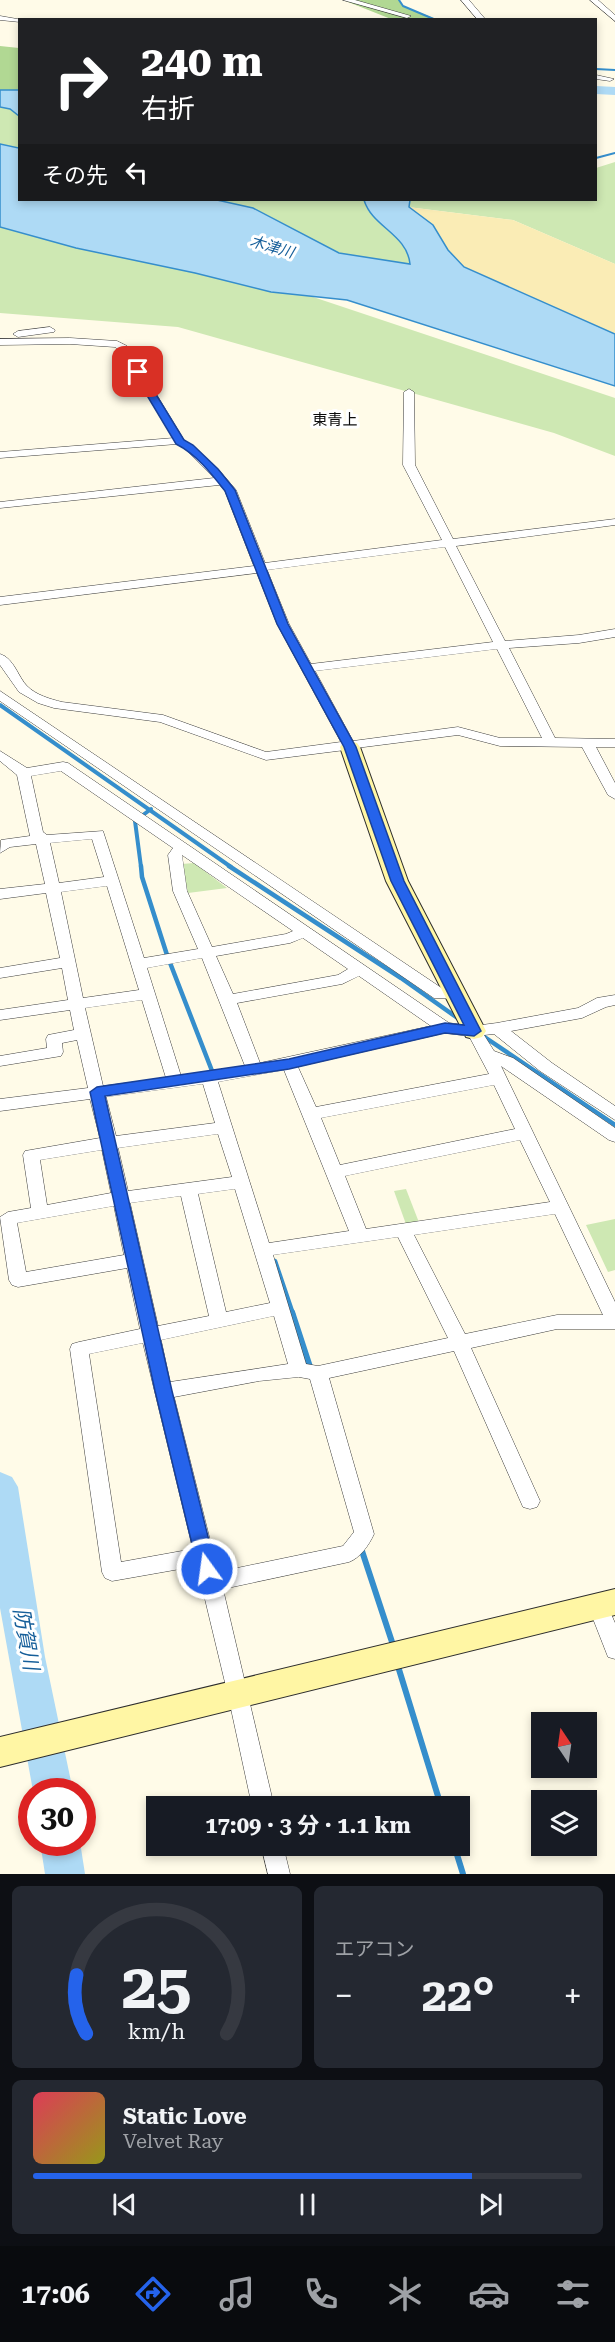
<!DOCTYPE html>
<html lang="ja">
<head>
<meta charset="utf-8">
<style>
  :root { --surface:#171b24; --page:#242831; --text:#f1f3f6; --muted:#9ea1a6; --line:#363941; --accent:#2563eb }
  body { margin:0; font-family:"Roboto Serif","Noto Sans JP",serif; background:var(--page); color:var(--text); height:100vh; display:flex; flex-direction:column; font-size:22px; white-space:nowrap }
  * { box-sizing:border-box; margin:0 }
  p { font-size:20px; color:var(--muted) }
  .icon { flex:none; width:33px; height:33px; fill:none; stroke:currentColor; stroke-width:2; stroke-linecap:round; stroke-linejoin:round }
  .map { position:relative; height:1874px; overflow:hidden }
  .panel { display:flex; flex-direction:column; gap:12px; padding:12px; background:#0d0f14; flex:1 }
  .panel>* { flex:none }
  .top-card { position:absolute; left:18px; top:18px; width:579px; height:183px; border-radius:0px; box-shadow:0 3px 9px #0003; background:#202124; color:#fff; overflow:hidden }
  .needle { width:39px; rotate:347deg }
  .tools { position:absolute; left:531px; top:1712px; display:grid; gap:12px }
  .tools a { display:grid; place-items:center; width:66px; height:66px; border-radius:0px; background:var(--surface); box-shadow:0 3px 9px #0003; font-size:30px }
  .speed { position:absolute; left:18px; top:1778px; display:flex; gap:12px; font-size:30px; font-weight:700; text-align:center }
  .speed>* { display:grid; place-content:center; width:78px; height:78px; border-radius:50%; background:var(--surface); box-shadow:0 3px 9px #0003; line-height:1 }
  .speed .limit { border:9px solid #d22; background:#fff; color:#111 }
  .pin { position:absolute; display:grid; place-items:center; width:51px; height:51px; color:#fff; margin:-26px; border-radius:12px; box-shadow:0 3px 9px #0006 }
  .me { position:absolute; width:66px; margin:-33px; rotate:346deg; stroke-linejoin:round; filter:drop-shadow(0 0 4px #0008) }
  .turn { display:flex; align-items:center; gap:21px; height:126px; padding:0 24px; font-size:27px }
  .turn .icon { width:78px; height:78px; stroke-width:2.5 }
  .turn b { display:block; font-size:42px; line-height:51px }
  .then { display:flex; align-items:center; height:57px; padding:0 24px; background:#0003; gap:12px; font-size:22px }
  .big { font-size:45px; font-weight:700; line-height:1.1 }
  .panel .widget { flex:1; display:flex; flex-direction:column; justify-content:center; gap:9px; min-width:0; padding:0 21px; border-radius:9px; background:var(--page) }
  .panel .dial { align-items:center; gap:0 }
  .dial svg { height:156px; overflow:visible; fill:none; stroke:var(--line); stroke-width:7; stroke-linecap:round; text-anchor:middle }
  .dial text { fill:var(--text); stroke:none }
  .song { display:flex; align-items:center; gap:18px }
  .cover { width:72px; height:72px; border-radius:9px; background:linear-gradient(135deg,hsl(350 70% 55%),hsl(60 70% 35%)) }
  .played { height:6px; border-radius:3px; background:linear-gradient(90deg,var(--accent) 80%,var(--line) 80%) }
  .keys { display:flex; justify-content:space-around; direction:ltr }
  .heat { display:flex; justify-content:space-between; align-items:center; font-size:33px; direction:ltr }
  .panel .tiles { flex:1; display:grid; gap:12px; grid-template-columns:1fr 1fr }
  .widget:last-child { grid-column:span 2 }
  .trip { position:absolute; left:146px; top:1796px; width:324px; height:60px; border-radius:0px; background:var(--surface); box-shadow:0 3px 9px #0003; font-weight:700; line-height:60px; text-align:center }
  .tabs { display:flex; height:96px; justify-content:space-around; align-items:center; background:#090b0e; color:var(--muted) }
  .tabs .icon { width:42px; height:42px }
  .tabs .current { color:var(--accent) }
  .tabs b { font-size:27px; color:var(--text) }
  .map>svg:first-child { display:block }
  .green { fill:#cee8b3 }
  .forest { fill:#b1d893 }
  .sand { fill:#faecb5 }
  .water { fill:#aedaf5; stroke:#358ecc; stroke-width:1.5 }
  .lines { fill:none; stroke-linecap:round; stroke-linejoin:round }
  .stream-far3 { stroke:#358ecc; stroke-width:2 }
  .stream-far2 { stroke:#358ecc; stroke-width:4 }
  .stream-far1 { stroke:#358ecc; stroke-width:4.5 }
  .stream { stroke:#358ecc; stroke-width:6 }
  .river { fill:#aedaf5; fill-rule:evenodd }
  .street-casing { stroke:#3e3e3e; stroke-width:1 }
  .secondary-casing { stroke:#2d2d2d; stroke-width:2 }
  .street { fill:#fff; fill-rule:evenodd }
  .secondary { fill:#fff6a4; fill-rule:evenodd }
  .route { fill:#2563eb; stroke:#184099; stroke-width:1.5 }
  .labels { text-anchor:middle; dominant-baseline:central; stroke-width:6; stroke-linejoin:round; paint-order:stroke }
  .far-water-label { font-size:15px; font-style:italic; fill:#165f9a; stroke:#fff }
  .far-neighbourhood-label { font-size:15px; fill:#0b0b0b; stroke:#fff }
  .near-water-label { font-size:21px; font-style:italic; fill:#165f9a; stroke:#fff }
</style>
</head>
<body>
<div class="map">
<svg width="615" height="1874" viewBox="0 0 615 1874">
  <rect width="100%" height="100%" fill="#fffbe8"/>
  <g class="green">
    <polygon points="0,107 10,109 19,116 19,148 0,144"/>
    <polygon points="615,162 615,264 513,220 408,207 410,200 596,200 596,168"/>
    <polygon points="217,200 364,200 367,209 407,248 410,264 339,253 253,208"/>
    <polygon points="0,227 119,232 615,398 615,456 554,433 178,327 0,313"/>
    <polygon points="194,863 227,888 188,893 182,864"/>
    <polygon points="406,1189 420,1225 407,1227 394,1191"/>
    <polygon points="615,1219 615,1270 608,1272 586,1225"/>
  </g>
  <g class="forest">
    <polygon points="343,0 399,0 403,6 436,19 391,19"/>
    <polygon points="0,46 19,48 19,90 0,90"/>
  </g>
  <polygon class="sand" points="408,207 513,220 615,264 615,334 464,267 448,250 433,225"/>
  <g class="water">
    <polygon points="0,90 19,90 19,116 10,109 0,107"/>
    <path d="M0 144 19 148 20 200H217L253 208 339 253 410 264C407 234 372 227 364 200H410L409 207 433 225 448 250 464 267 615 334V386L347 300 271 292 195 273 76 248 0 227Z"/>
  </g>
  <g class="lines">
    <g class="stream-far3">
      <polyline points="399,0 403,6 436,20"/>
      <polyline points="596,69 615,70"/>
      <polyline points="596,158 615,153"/>
    </g>
    <g class="stream-far2">
      <polyline points="0,705 231,867"/>
      <polyline points="141,867 135,821 151,809"/>
    </g>
    <g class="stream-far1">
      <polyline points="141,866 142,877 167,955 214,1076"/>
      <polyline points="229,866 401,978 459,1019"/>
      <polyline points="483,1036 615,1125"/>
      <polyline points="275,1261 293,1314"/>
    </g>
    <g class="stream">
      <polyline points="292,1312 311,1370"/>
      <polyline points="361,1548 394,1648"/>
      <polyline points="397,1663 441,1806"/>
      <polyline points="454,1845 463,1874"/>
    </g>
    <g class="river">
      <polygon points="596,86 615,87 615,95 596,94"/>
      <polygon points="0,1472 12,1477 18,1487 45,1657 73,1791 33,1791 0,1608"/>
      <polygon points="40,1842 80,1842 85,1874 45,1874"/>
    </g>
    <defs>
      <g id="street">
        <polygon points="343,0 355,0 411,16 407,18"/>
        <polygon points="461,0 469,0 486,20 478,20"/>
        <polygon points="590,0 598,0 615,15 615,21"/>
        <polygon points="0,16 23,20 20,20 20,22 0,20"/>
        <polygon points="596,75 614,79 610,81 596,79"/>
        <polygon points="50,327 55,330 54,332 18,337 13,334 18,331"/>
        <path d="M70 338 117 341 127 346 184 440 218 469 236 490 265 563 442 540 403 465 404 392 409 389 414 392 415 465 453 539 615 519V525L456 546 505 641 579 635 615 629V637L579 643 509 648 555 738 615 739V747H596L615 783V799L608 795 582 747 500 746 458 735 356 748 350 751 345 750 266 760 160 722 54 708 38 703 19 692 0 665V654C14 658 18 677 27 686 36 695 50 699 62 702L163 715 266 752 341 742 277 624 257 573 0 605V597L254 566 225 491 219 485 0 508V502L214 478 185 449 177 444 0 458V452L174 438 119 350 115 347 70 344 0 345V339ZM445 547 493 642 311 664 289 624 267 570ZM497 649 542 738H500L458 727 353 741 315 671Z"/>
        <polygon points="0,691 443,989 460,991 463,995 460,999 434,998 0,701"/>
        <path d="M0 751 27 768 63 762 68 763 449 1023 474 1026 497 1023 578 1008 597 998 615 995V1005L606 1007 582 1018 511 1031 552 1063 615 1106V1120L540 1071 494 1034 484 1035 494 1051 513 1058 615 1128V1142L609 1140 501 1066 615 1302V1329H557L471 1348 540 1501 537 1507 530 1509 523 1507 454 1351 329 1378 374 1534C369 1545 360 1558 349 1562L223 1589 274 1806H252L228 1695 197 1566 112 1581 105 1578 102 1572 70 1349 72 1344 79 1342 140 1329 127 1268 18 1287 12 1285 9 1280 0 1217 8 1212 31 1208 23 1155 25 1151 100 1138 90 1099 0 1111V1099L88 1088 77 1040 62 1043 63 1052 61 1056 0 1066V1056L47 1048 46 1039 48 1035 74 1030 70 1010 0 1020V1010L68 1000 62 968 0 978V968L60 958 46 893 0 899V889L45 884 36 844 10 847 0 853 1 840 30 836 17 775 0 761ZM61 771 173 848 168 855 173 891 198 949 144 958 103 831 47 835 43 832 31 776ZM92 839 104 877 59 883 50 843ZM182 855 293 931 286 934 212 947 187 891ZM107 886 139 990 83 998 61 892ZM303 938 348 969 338 975 233 994 216 956 290 943ZM202 958 245 1066 181 1076 147 968ZM359 976 431 1026 260 1063 237 1003 342 984ZM142 1000 166 1078 103 1086 85 1008ZM445 1033 469 1036 489 1074 316 1107 298 1067ZM284 1070 349 1231 269 1243 218 1082ZM203 1084 215 1123 116 1136 106 1097ZM494 1085 515 1129 340 1165 321 1118ZM218 1134 232 1177 128 1191 118 1148ZM520 1140 550 1202 366 1229 345 1176ZM102 1150 111 1193 47 1205 40 1160ZM235 1189 270 1303 226 1312 198 1194ZM181 1196 209 1316 158 1326 130 1203ZM114 1206 124 1255 26 1272 17 1223ZM555 1214 603 1315H557L465 1334 414 1235ZM398 1237 448 1338 318 1366 306 1364 273 1255ZM274 1316 288 1364 170 1382 161 1340ZM143 1343 193 1549 121 1562 89 1354ZM299 1377 310 1379 354 1532 343 1546 218 1572 174 1397 259 1381Z"/>
        <polygon points="598,1597 605,1600 615,1623 615,1659 608,1657 588,1606 591,1600"/>
        <polygon points="261,1845 283,1845 290,1874 268,1874"/>
      </g>
      <g id="secondary">
        <polygon points="350,741 357,743 360,747 408,881 486,1031 482,1037 474,1039 466,1037 386,881 340,747 343,743"/>
        <polygon points="615,1589 615,1615 0,1767 0,1737"/>
      </g>
    </defs>
    <use href="#street" class="street-casing"/>
    <use href="#secondary" class="secondary-casing"/>
    <use href="#street" class="street"/>
    <use href="#secondary" class="secondary"/>
  </g>
  <path class="route" d="M135 370H141L184 440 193 445 218 469 235 490 288 624 356 747 404 881 481 1031 474 1036 445 1033 289 1069 105 1096 172 1391 216 1569 213 1575 207 1577 201 1575 198 1569 155 1391 90 1092 97 1087 289 1059 445 1023 464 1025 391 881 344 747 277 624 225 491C211 473 196 454 176 444L133 372Z"/>
  <g class="labels">
    <g class="far-water-label">
      <text transform="translate(272 247) rotate(16)">木津川</text>
    </g>
    <g class="far-neighbourhood-label">
      <text x="335" y="420">東青上</text>
    </g>
    <g class="near-water-label">
      <text transform="translate(26 1639) rotate(80)">防賀川</text>
    </g>
  </g>
</svg>
<div class="tools">
<a><svg class="needle" viewBox="-14 -14 28 28"><path d="M0-13l5 13h-10z" fill="#e53935"/><path d="M0 13l5-13h-10z" fill="#9ea1a6"/></svg></a>
<a><svg class="icon" aria-label="layers" viewBox="0 0 24 24"><path d="M12 4l9 5-9 5-9-5zM3 14l9 5 9-5"/></svg></a>
</div>
<div class="speed"><div class="limit">30</div></div>
<div class="pin" style="left:138px;top:372px;background:#d93025"><svg class="icon" aria-label="arrive" viewBox="0 0 24 24"><path d="M6 21V4h12l-3 4 3 4H6"/></svg></div>
<svg class="me" style="left:207px;top:1569px" viewBox="-20 -20 40 40"><circle r="17" fill="#2563eb" stroke="#fff" stroke-width="3"/><path d="M0-11L8 9 0 5-8 9z" fill="#fff"/></svg>
<div class="trip">17:09 · 3 分 · 1.1 km</div>
<div class="top-card">
<div class="turn"><svg class="icon" aria-label="right" viewBox="0 0 24 24"><path d="M7 20v-9h11M14 6l5 5-5 5"/></svg><div><b>240 m</b>右折</div></div>
<div class="then">その先<svg class="icon" aria-label="left" viewBox="0 0 24 24"><path d="M17 20v-9H6M10 6l-5 5 5 5"/></svg></div>
</div>
</div>
<section class="panel">
<div class="tiles">
<div class="widget dial"><svg viewBox="0 0 100 80">
<path d="M14 69A42 42 0 1 1 86 69"/>
<path d="M14 69A42 42 0 0 1 9 39" stroke="#2563eb"/>
<text x="50" y="56" font-size="32" font-weight="700">25</text>
<text x="50" y="72" font-size="11">km/h</text>
</svg></div>
<div class="widget"><p>エアコン</p>
<div class="heat"><a>−</a><b class="big">22°</b><a>+</a></div>
</div>
<div class="widget">
<div class="song"><i class="cover"></i><div><b>Static Love</b><p>Velvet Ray</p></div></div>
<div class="played"></div>
<div class="keys"><svg class="icon" aria-label="previous" viewBox="0 0 24 24"><path d="M18 5L8 12l10 7zM5 5v14"/></svg><svg class="icon" aria-label="pause" viewBox="0 0 24 24"><path d="M8 5v14M16 5v14"/></svg><svg class="icon" aria-label="next" viewBox="0 0 24 24"><path d="M6 5l10 7-10 7zM19 5v14"/></svg></div>
</div>
</div>
</section>
<nav class="tabs">
<b>17:06</b>
<svg class="icon current" aria-label="directions" viewBox="0 0 24 24"><path d="M12 3l9 9-9 9-9-9zM9 14v-3h6M13 9l2 2-2 2"/></svg>
<svg class="icon" aria-label="music" viewBox="0 0 24 24"><path d="M9 18V5l10-2v13"/><circle cx="6" cy="18" r="3"/><circle cx="16" cy="16" r="3"/></svg>
<svg class="icon" aria-label="phone" viewBox="0 0 24 24"><path d="M5 4h4l2 5-3 2q2 4 5 5l2-3 5 2v4C11 20 4 13 5 4z"/></svg>
<svg class="icon" aria-label="climate" viewBox="0 0 24 24"><path d="M12 3v18M4 7l16 10M4 17L20 7"/></svg>
<svg class="icon" aria-label="car" viewBox="0 0 24 24"><path d="M5 17H2v-5l4-1 3-4h7l3 4 3 1v5h-3M9 17h6M6 11h13"/><circle cx="7" cy="17" r="2"/><circle cx="17" cy="17" r="2"/></svg>
<svg class="icon" aria-label="filters" viewBox="0 0 24 24"><path d="M4 7h16M4 17h16"/><circle cx="9" cy="7" r="2"/><circle cx="15" cy="17" r="2"/></svg>
</nav>
</body>
</html>
